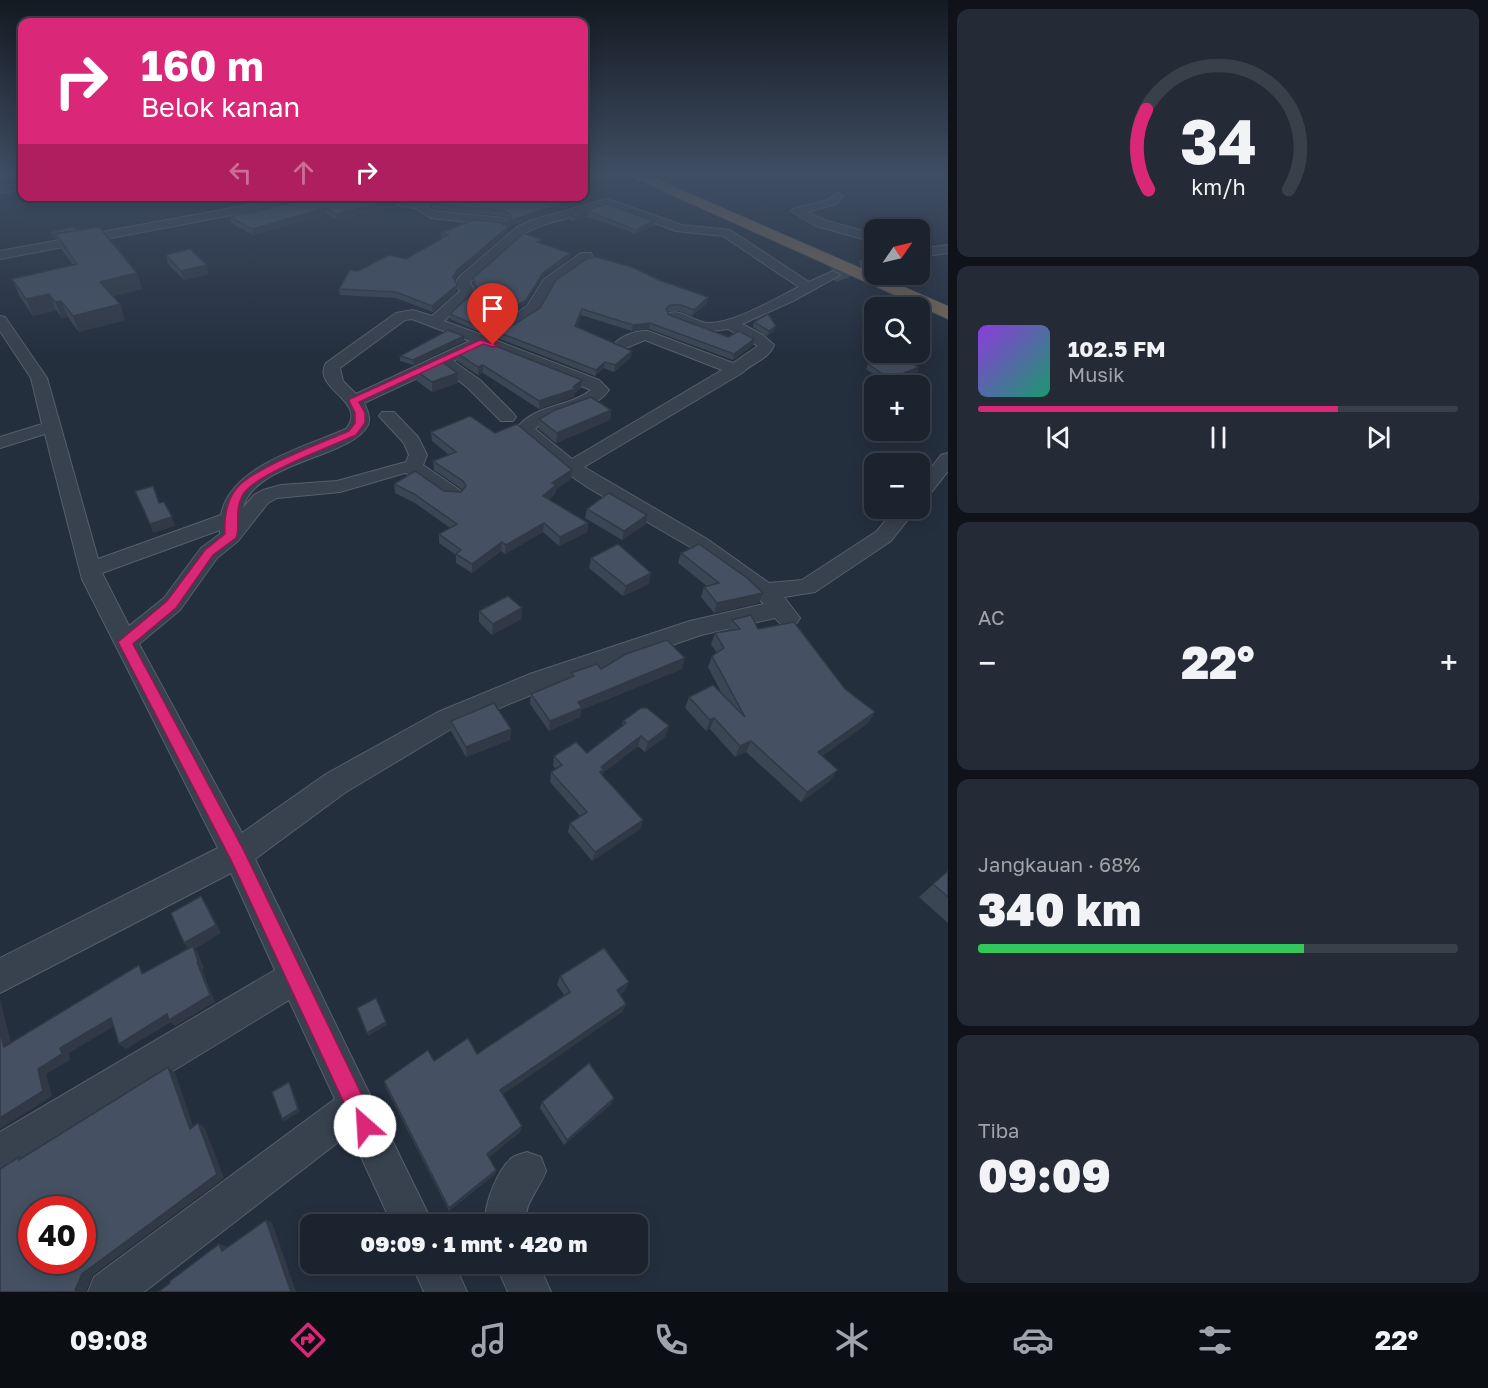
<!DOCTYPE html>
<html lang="id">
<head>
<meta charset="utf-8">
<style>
  :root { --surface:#1b232e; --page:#242b36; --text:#f1f3f6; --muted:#a0a4aa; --line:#39404a; --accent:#db2777 }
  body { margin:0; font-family:"Golos Text",sans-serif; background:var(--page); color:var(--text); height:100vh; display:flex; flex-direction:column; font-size:22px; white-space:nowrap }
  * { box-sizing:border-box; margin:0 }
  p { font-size:20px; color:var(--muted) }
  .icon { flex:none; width:33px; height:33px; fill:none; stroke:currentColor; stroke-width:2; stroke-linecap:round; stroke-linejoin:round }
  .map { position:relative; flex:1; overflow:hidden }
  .drawer { display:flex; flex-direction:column; gap:9px; padding:9px; background:#0f1319; width:540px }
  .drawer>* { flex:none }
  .hud { position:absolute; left:18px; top:18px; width:570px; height:183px; border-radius:12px; box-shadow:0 3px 15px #0003,0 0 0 2px var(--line); background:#db2777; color:#fff; overflow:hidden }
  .needle { width:39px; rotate:56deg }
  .tools { position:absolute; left:864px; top:219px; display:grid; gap:12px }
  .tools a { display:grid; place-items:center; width:66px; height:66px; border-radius:12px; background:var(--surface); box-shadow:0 3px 15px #0003,0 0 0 2px var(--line); font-size:30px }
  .speed { position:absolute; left:18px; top:1196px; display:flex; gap:12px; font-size:30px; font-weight:700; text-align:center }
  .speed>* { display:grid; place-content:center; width:78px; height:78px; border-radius:50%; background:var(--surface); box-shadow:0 3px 15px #0003,0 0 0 2px var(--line); line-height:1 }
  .speed .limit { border:9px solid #d22; background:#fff; color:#111 }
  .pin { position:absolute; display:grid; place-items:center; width:51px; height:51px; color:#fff; margin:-62px -26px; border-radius:50% 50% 50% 0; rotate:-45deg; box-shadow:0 0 6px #0007 }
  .pin .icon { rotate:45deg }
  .me { position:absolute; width:66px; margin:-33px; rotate:334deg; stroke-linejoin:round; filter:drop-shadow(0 0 4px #0008) }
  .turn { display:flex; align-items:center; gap:21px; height:126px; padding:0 24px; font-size:27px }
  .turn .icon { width:78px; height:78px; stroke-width:2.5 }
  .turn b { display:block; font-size:42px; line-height:51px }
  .lanes { display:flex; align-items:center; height:57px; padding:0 24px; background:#0003; justify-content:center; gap:30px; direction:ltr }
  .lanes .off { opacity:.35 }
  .big { font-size:45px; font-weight:800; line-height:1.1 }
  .drawer .card { flex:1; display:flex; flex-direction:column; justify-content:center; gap:9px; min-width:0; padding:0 21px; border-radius:12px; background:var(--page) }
  .drawer .dial { align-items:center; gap:0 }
  .dial svg { height:156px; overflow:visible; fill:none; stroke:var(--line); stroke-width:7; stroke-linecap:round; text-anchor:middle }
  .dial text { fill:var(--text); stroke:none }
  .song { display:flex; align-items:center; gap:18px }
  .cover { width:72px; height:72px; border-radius:9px; background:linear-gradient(135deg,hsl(270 70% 55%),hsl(160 70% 35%)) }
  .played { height:6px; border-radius:3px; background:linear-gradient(90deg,var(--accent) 75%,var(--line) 75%) }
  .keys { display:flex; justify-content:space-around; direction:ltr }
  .heat { display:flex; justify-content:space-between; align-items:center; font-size:33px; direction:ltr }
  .charge { height:9px; border-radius:4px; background:linear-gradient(90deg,#34c759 68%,var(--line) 0) }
  .trip { position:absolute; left:300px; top:1214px; width:348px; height:60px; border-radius:12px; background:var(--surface); box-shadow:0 3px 15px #0003,0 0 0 2px var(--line); font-weight:800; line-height:60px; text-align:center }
  .tabs { display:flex; height:96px; justify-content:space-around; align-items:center; background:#0b0e12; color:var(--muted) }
  .tabs .icon { width:42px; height:42px }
  .tabs .selected { color:var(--accent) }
  .tabs b { font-size:27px; color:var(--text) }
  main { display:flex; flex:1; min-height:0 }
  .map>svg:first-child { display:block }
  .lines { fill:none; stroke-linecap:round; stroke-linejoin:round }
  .minor-tunnel-far1 { stroke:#3a4453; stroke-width:12; stroke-dasharray:12 6; stroke-linecap:butt }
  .minor-tunnel { stroke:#3a4453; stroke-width:15; stroke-dasharray:15 8; stroke-linecap:butt }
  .minor-casing { stroke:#565f6c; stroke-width:2 }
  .highway-casing { stroke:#434c59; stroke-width:1 }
  .minor { fill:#38414e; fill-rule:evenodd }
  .highway { fill:#746855; fill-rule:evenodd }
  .wall { fill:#3b4654 }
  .shaded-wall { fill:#303945 }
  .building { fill:#455162; stroke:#303945; stroke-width:1.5; fill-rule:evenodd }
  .route { fill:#db2777; stroke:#8e194d; stroke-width:1.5 }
</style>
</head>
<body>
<main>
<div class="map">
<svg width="948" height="1292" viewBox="0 0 948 1292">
  <rect width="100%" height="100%" fill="#242f3e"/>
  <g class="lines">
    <polyline class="minor-tunnel-far1" points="843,272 874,262"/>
    <polyline class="minor-tunnel" points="833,275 848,270"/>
    <defs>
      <g id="minor">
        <polygon points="22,184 22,190 0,193 0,187"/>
        <polygon points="837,193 843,196 836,204 807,212 824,220 874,234 874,242 816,226 791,211 793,209 828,200"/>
        <polygon points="296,196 322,196 317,199 0,259 0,251"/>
        <polygon points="381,196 396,196 408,201 425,196 436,196 435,200 425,205 434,211 504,218 510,222 504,226 431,218 415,208 400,206"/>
        <path d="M607 199 682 225 730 230 809 282 833 271 840 275 793 301 742 324 763 335 774 345C770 358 751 364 742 373L584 467 707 539 769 583 802 580 877 531 896 508H917L891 541 815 592 784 597 800 618 796 624C786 627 781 626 775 618L701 635 548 688 456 726 346 792 255 859 433 1224H392L350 1133 144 1292H88L94 1277 335 1099 289 1000 14 1168 0 1173V1132L275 970 231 873 0 993V958L218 848 82 579 45 434 0 448V437L42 424 31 378 0 331V316L5 317 47 378 98 559 221 515C230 466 305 447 346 429 369 401 311 389 326 363L396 313 413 310 432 316 460 291 455 284 459 277 517 227 532 220ZM607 206 676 231 723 236 799 287C774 299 735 323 709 323 695 323 683 309 669 313L667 316 669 319 705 332 728 329 758 346 733 363 648 331C636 330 621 336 613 345L621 350 645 340 722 370 572 459 535 429C556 409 592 414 609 390L599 380 495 340 538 312 554 284 591 259 592 256 591 253H581L544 279 527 306 482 335 444 321 475 292 470 282 525 233 540 226ZM412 319 470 341 356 394 343 381 340 368 405 320ZM483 347 591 390C568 408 534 404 516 429L564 471 587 487 692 548 745 586 764 604 690 621 530 674 438 712 326 774 242 833 139 644 180 610 217 558 238 541 268 503 277 498 340 492 405 473C425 477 439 505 461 499L464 495 461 491 423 465 427 455 418 437 394 412H382L379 416 404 443 409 455 406 462 337 481 281 485 263 490 254 495 243 508C255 461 351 458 368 425 371 417 367 410 364 403L441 367 468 388 501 421H513L516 417 513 413 480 380 453 361ZM220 530V534L201 548 164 598 129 626 102 573Z"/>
        <polygon points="948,245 948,253 920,257 920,249"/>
        <polygon points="948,453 948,471 927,498 920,500 920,482 941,455"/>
        <path d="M527 1152 541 1157 546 1171C539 1190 524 1203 525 1224H485C484 1205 497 1169 513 1157 517 1155 523 1153 527 1152Z"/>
        <polygon points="411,1263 454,1263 467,1292 424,1292"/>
        <polygon points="495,1263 538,1263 551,1292 508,1292"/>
      </g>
      <polygon id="highway" points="625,174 645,174 948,306 948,319"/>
    </defs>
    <use href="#minor" class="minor-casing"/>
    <use href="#highway" class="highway-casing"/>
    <use href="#minor" class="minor"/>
    <use href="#highway" class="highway"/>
  </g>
  <g class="wall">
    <polygon points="288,200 396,200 396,207 337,220 327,214 253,235 231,223 230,217 288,204"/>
    <polygon points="431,201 588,202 531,218 508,227 508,232 458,275 455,280 457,291 433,312 396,298 340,295 339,289 358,271 406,259 442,239 441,238 441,233 504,223 510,219 504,216 435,209 431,206"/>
    <polygon points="607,204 654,225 635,234 587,216 574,221 570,220 570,215"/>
    <polygon points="76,231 137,273 142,289 113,296 125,320 79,332 68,317 62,318 56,310 33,316 19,295 12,279 73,265 62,250 57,238 54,239 51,232"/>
    <polygon points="542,244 570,258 543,277 525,304 482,333 450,319 450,314 475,290 473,283 473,278"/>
    <polygon points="166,255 209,274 184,280 168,264"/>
    <polygon points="707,303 692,316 679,311 669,311 668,312 669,315 753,345 733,360 649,329 632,331 581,315 577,327 631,357 614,372 604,368 595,376 500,339 500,333 540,308"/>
    <polygon points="754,322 774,331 767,336 753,327"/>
    <polygon points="464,336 464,341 414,365 400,361 400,356"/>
    <polygon points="457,353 582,380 581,388 574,394 574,397 539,409 483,373 478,375 457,361"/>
    <polygon points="868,364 919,367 917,372 888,384 866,369"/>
    <polygon points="416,371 457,373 458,383 432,392 417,381"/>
    <polygon points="611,410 610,420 556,443 539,429 539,419"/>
    <polygon points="431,432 495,433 572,470 571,479 556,489 555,494 548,500 588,523 587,532 559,546 543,532 505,554 501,551 472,573 456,563 456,555 439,543 439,534 450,528 415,503 395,493 394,484 444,491 461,492 463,490 434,470 433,461 449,455 432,441"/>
    <polygon points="587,509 647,515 646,524 622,540 585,518"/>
    <polygon points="681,553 759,603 714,613 701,597 704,587 707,586 678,563"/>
    <polygon points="591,558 649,584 623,596 589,568"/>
    <polygon points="522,608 521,619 492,635 479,622 479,611"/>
    <polygon points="732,620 758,629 845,689 875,712 868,723 822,756 831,780 801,802 746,752 735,757 710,729 706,731 685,708 689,697 722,694 708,667 712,656 717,653 711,644 715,633 728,631"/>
    <polygon points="601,669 682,669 581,710 580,717 549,731 530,704 531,694 571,677 571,673"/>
    <polygon points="451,721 511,729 510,740 466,757 451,731"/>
    <polygon points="623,721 666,736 645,752 638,746 603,773 603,776 643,820 640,829 592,861 568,832 570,823 580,816 550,782 551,772 556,769 553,766 554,756 587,753 622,726"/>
    <polygon points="948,871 948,923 919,897"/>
    <polygon points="560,976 625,991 620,995 626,1004 622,1012 502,1095 520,1132 489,1157 496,1170 495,1174 449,1211 386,1088 384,1081 434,1061 477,1054 564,995 557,985"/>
    <polygon points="614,1098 611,1104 564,1145 540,1108 542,1102"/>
  </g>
  <g class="shaded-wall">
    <polygon points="589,197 588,202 531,218 508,227 508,232 458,275 453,283 453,277 457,270 502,224 532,213"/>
    <polygon points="396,200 396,207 337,220 336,214"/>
    <polygon points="326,208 327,214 253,235 252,229"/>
    <polygon points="588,211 587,216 574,221 575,217"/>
    <polygon points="654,221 654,225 635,234 636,230"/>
    <polygon points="76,230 56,234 57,238 54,239 52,234"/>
    <polygon points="570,253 570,258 543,277 525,304 482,333 482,328 543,273"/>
    <polygon points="207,265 209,274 184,280 181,271"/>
    <polygon points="137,273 142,289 106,298 100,282"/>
    <polygon points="457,285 457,291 433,312 432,306"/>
    <polygon points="49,294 56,310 33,316 26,299"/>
    <polygon points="708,297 707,303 692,316 694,310"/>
    <polygon points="61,301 68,317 62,318 55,302"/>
    <polygon points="120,304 125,320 79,332 73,316"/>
    <polygon points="582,309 581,315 575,332 575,326"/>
    <polygon points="650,323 649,329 632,331 633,325"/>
    <polygon points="776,326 774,331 767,336 769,331"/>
    <polygon points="464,336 464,341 414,365 413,360"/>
    <polygon points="754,339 753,345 733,360 734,354"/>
    <polygon points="632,351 631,357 614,372 615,365"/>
    <polygon points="605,362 604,368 595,376 596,370"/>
    <polygon points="483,365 483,373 478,375 478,367"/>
    <polygon points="919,367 917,372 888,384 890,379"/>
    <polygon points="457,373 458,383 432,392 432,382"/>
    <polygon points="582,380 581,388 574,394 574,397 539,409 539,401 573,387"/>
    <polygon points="611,410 610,420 556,443 557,433"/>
    <polygon points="572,470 571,479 556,489 555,494 542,505 543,496 552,483"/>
    <polygon points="647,515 646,524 622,540 624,531"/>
    <polygon points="172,517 175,526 153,533 150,524"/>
    <polygon points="544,523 543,532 505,554 506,545"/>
    <polygon points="588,523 587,532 559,546 560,537"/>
    <polygon points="502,542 501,551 472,573 472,564"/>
    <polygon points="651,573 649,584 623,596 626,586"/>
    <polygon points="763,593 759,603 714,613 717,603"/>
    <polygon points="522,608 521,619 492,635 493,624"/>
    <polygon points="685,658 682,669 581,710 580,717 549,731 550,721 578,702"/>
    <polygon points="875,712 868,723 811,763 818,752"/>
    <polygon points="714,718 710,729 706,731 710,720"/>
    <polygon points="669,726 666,736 645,752 648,742"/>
    <polygon points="511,729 510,740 466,757 466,747"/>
    <polygon points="641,736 638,746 603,773 602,779 598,782 601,767"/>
    <polygon points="751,741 746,752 735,757 740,746"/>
    <polygon points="838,770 831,780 801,802 807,792"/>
    <polygon points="643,820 640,829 592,861 595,852"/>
    <polygon points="201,896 207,905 221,933 195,949 198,953 204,968 202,969 215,1002 175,1026 171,1022 126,1049 119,1044 190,952 184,943"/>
    <polygon points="629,982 625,991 613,999 617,990"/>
    <polygon points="0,998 13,1052 4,1047 0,1031"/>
    <polygon points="626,1004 622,1012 499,1097 500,1090"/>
    <polygon points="111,1018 118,1024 69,1053 70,1060 46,1074 52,1096 0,1129 0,1118 38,1069 60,1048"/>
    <polygon points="386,1022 387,1025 368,1036 367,1033"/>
    <polygon points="168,1067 175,1073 196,1134 190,1129"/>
    <polygon points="289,1082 291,1085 300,1111 284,1122 282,1119"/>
    <polygon points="614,1098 611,1104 564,1145 567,1140"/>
    <polygon points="198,1123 205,1128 224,1178 93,1275 86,1291 87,1292 78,1292 75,1290 82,1274"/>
    <polygon points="522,1126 520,1132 487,1159 487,1154"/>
    <polygon points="496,1170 495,1174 449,1211 449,1208"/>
    <polygon points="266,1220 272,1222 296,1292 291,1292"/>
    <polygon points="219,1244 226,1246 228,1253 222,1251"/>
  </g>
  <g class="building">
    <polygon points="584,195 589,197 532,213 502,224 508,227 457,270 453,277 457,285 432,306 396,292 339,289 350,270 358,271 389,255 406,259 448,235 441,233 473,220 504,223 511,219 511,215 504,211 435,204 431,201 441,196 584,196"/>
    <polygon points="303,196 389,196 396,200 336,214 326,208 252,229 230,217 290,203 288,200"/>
    <polygon points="607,204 654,221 636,230 588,211 575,217 570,215"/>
    <polygon points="74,227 76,230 52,234 51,232"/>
    <polygon points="99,227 137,273 100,282 120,304 73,316 61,301 55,302 49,294 26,299 12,279 77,264 56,234"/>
    <polygon points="524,233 542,240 537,242 570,253 543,273 526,300 482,328 450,314 477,289 473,278"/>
    <polygon points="190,249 207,265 181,271 166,255"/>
    <polygon points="596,257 632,267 659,280 708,297 694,310 681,305 670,305 666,309 669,315 728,337 739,331 754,339 734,354 650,323 633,325 582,309 575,326 632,351 615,365 605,362 596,370 500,333 540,308 556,280 588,258"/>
    <polygon points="768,314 776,326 769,331 754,322"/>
    <polygon points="448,330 464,336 413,360 400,356"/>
    <polygon points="483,341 582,380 573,387 575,389 539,401 483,365 478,367 457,353"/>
    <polygon points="893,354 919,367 890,379 868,364"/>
    <polygon points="440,360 457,373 432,382 416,371"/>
    <polygon points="591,397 611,410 557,433 539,419 555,410"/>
    <polygon points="470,416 495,433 517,424 572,470 552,483 556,485 543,496 588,523 560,537 544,523 506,545 502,542 472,564 456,554 461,550 439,534 457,524 414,494 394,484 415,471 444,491 461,492 466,486 463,481 433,461 456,452 431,432"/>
    <polygon points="153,486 159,503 164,502 172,517 150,524 135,491"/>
    <polygon points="609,493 647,515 624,531 587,509"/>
    <polygon points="618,544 651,573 626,586 591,558"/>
    <polygon points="699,544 747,578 763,593 717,603 704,587 719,583 681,553"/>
    <polygon points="508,596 522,608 493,624 479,611"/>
    <polygon points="751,615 758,629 794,622 845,689 875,712 818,752 838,770 807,792 751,741 740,746 714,718 710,720 689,697 713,685 745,717 712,656 724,648 715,633 740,629 732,620"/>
    <polygon points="667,640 685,658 578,702 582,708 550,721 531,694 574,676 571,673 597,664 601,669 626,654"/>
    <polygon points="494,703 511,729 466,747 451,721"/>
    <polygon points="641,708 647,708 669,726 648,742 641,736 601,767 604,770 600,772 603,776 643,820 595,852 570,823 587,812 551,772 562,765 554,756 576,742 587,753 626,723 623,721"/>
    <polygon points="948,871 948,897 933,884"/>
    <polygon points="201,896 216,925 184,943 171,913"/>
    <polygon points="193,946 198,961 197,962 210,995 169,1020 167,1014 119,1044 111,1018 60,1048 62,1054 38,1069 43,1091 0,1118 0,1031 4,1047 139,965 142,974"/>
    <polygon points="604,948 629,982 617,990 626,1004 500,1090 522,1126 487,1154 496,1170 449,1208 384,1081 428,1050 434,1061 468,1038 477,1054 570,992 560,976"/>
    <polygon points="376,998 386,1022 367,1033 357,1008"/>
    <polygon points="589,1063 614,1098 567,1140 542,1102"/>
    <path d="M168 1067 190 1129 198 1123 217 1174 82 1274 75 1290 78 1292H0V1169L19 1157V1160ZM32 1209H82V1260H32Z"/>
    <polygon points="289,1082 298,1109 282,1119 272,1092"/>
    <polygon points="266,1220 291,1292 158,1292 170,1283 170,1281 219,1244 222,1251"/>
  </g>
  <linearGradient id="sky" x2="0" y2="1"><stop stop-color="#141a22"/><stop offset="0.49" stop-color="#3f4d63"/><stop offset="1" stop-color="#3f4d63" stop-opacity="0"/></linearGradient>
  <rect width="948" height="355" fill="url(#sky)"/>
  <path class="route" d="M480 340 498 345 493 347 483 344 359 402 365 413V423L356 435C332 446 257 474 244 493 233 510 241 525 236 538L213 555 176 608 133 644 243 849 373 1118 376 1126 373 1133 365 1137 358 1133 231 860 118 642 167 601 205 550 225 534C224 519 226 502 236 489 251 469 323 442 349 431L355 423V413L349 401 350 399Z"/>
</svg>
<div class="tools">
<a><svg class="needle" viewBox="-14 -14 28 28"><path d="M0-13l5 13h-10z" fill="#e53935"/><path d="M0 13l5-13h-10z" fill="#a0a4aa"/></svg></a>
<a><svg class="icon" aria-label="search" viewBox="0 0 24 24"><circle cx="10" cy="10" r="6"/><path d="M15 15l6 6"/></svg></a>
<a>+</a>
<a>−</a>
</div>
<div class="speed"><div class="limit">40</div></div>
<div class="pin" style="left:493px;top:345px;background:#d93025"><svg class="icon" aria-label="arrive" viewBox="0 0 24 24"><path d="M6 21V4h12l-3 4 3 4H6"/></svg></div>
<svg class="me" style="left:365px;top:1126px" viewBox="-20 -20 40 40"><circle r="19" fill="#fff"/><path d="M0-13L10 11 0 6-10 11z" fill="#db2777"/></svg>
<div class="trip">09:09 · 1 mnt · 420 m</div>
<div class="hud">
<div class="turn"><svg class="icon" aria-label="right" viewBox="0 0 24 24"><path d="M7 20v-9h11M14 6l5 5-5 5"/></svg><div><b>160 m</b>Belok kanan</div></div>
<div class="lanes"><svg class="icon off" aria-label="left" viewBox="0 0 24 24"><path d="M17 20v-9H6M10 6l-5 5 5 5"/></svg><svg class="icon off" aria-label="ahead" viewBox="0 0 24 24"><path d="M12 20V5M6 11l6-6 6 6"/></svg><svg class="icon" aria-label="right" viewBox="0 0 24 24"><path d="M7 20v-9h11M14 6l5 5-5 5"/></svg></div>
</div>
</div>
<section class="drawer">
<div class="card dial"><svg viewBox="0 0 100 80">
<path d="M14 69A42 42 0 1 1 86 69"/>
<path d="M14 69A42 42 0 0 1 13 28" stroke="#db2777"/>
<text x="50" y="56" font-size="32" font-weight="700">34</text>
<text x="50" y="72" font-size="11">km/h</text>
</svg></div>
<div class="card">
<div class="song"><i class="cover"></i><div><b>102.5 FM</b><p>Musik</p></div></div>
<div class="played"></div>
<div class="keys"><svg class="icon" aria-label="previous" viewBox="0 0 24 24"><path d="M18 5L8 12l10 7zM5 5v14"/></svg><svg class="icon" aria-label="pause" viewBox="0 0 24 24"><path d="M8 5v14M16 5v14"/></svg><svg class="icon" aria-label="next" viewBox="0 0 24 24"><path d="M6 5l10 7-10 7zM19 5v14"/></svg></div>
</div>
<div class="card"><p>AC</p>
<div class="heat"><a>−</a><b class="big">22°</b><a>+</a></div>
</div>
<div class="card"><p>Jangkauan · 68%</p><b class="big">340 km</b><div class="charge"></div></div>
<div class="card"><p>Tiba</p><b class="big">09:09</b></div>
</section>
</main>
<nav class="tabs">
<b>09:08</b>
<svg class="icon selected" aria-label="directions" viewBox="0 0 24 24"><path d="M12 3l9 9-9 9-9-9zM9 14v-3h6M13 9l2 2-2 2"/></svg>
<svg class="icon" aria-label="music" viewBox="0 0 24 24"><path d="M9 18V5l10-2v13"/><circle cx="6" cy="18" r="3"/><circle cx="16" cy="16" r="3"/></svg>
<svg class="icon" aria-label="phone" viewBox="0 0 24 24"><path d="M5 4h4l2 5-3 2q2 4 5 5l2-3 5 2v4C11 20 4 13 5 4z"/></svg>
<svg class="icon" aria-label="climate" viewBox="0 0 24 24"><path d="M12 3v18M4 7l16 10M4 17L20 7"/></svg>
<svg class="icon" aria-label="car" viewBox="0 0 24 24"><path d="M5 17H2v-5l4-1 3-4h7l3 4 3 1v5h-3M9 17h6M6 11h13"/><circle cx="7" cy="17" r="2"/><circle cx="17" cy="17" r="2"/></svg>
<svg class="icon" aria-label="filters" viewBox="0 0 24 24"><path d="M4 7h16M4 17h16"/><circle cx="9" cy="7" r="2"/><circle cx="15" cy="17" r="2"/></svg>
<b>22°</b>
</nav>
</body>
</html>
